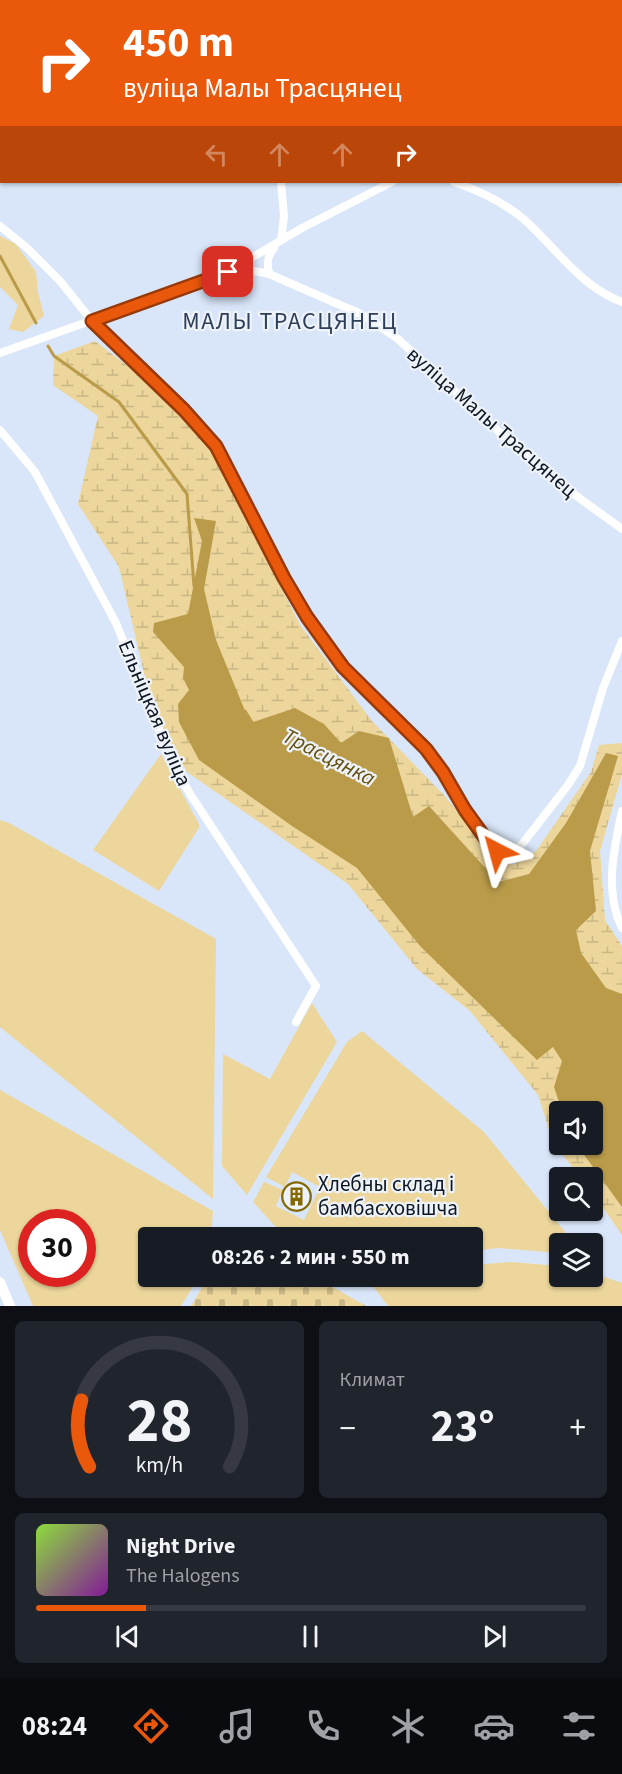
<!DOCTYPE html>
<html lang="ru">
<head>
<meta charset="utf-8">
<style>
  :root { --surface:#171b24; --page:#20242c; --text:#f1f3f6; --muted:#9ea1a6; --line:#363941; --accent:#ea580c }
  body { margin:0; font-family:"Source Sans 3",sans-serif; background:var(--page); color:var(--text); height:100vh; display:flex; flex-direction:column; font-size:22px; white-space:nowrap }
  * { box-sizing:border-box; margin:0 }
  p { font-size:20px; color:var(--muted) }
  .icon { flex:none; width:33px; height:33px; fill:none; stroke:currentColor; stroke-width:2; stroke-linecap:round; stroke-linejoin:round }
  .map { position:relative; height:1306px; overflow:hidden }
  .sheet { display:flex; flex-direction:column; gap:15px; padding:15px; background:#0d0f14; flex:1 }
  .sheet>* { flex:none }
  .top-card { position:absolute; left:0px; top:0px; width:622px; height:183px; box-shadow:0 2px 4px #0004; background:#ea580c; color:#fff; overflow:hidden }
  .buttons { position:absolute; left:549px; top:1101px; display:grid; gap:12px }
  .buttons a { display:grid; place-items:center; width:54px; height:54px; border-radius:6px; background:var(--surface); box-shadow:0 2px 4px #0004; font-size:30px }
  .speed { position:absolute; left:18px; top:1209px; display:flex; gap:12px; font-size:30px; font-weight:700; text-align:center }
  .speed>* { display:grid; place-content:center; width:78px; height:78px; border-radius:50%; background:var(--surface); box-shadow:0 2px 4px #0004; line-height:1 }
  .speed .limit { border:9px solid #d22; background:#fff; color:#111 }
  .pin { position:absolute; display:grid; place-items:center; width:51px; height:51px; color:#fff; margin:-26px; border-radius:12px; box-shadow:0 3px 9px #0006 }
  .me { position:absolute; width:66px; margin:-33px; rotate:321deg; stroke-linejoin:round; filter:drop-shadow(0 0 4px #0008) }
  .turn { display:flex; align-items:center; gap:21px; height:126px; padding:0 24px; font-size:27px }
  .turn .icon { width:78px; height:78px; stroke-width:2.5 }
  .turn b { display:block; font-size:42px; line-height:51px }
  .lanes { display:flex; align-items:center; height:57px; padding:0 24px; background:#0003; justify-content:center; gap:30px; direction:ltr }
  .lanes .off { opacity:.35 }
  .big { font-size:45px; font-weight:700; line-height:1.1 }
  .sheet .tile { flex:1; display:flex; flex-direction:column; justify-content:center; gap:9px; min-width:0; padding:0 21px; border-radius:9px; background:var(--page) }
  .sheet .dial { align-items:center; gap:0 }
  .dial svg { height:156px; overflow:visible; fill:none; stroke:var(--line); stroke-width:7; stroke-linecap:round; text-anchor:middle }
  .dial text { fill:var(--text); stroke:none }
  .song { display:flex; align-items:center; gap:18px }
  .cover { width:72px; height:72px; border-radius:9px; background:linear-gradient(135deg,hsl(90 70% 55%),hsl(290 70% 35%)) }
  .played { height:6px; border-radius:3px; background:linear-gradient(90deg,var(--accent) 20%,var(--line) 20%) }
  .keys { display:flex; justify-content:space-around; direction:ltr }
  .heat { display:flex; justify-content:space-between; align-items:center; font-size:33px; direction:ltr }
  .sheet .tiles { flex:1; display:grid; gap:15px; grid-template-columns:1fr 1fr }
  .tile:last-child { grid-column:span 2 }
  .trip { position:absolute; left:138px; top:1227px; width:345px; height:60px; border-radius:6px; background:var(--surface); box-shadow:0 2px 4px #0004; font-weight:700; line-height:60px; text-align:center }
  .tab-bar { display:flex; height:96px; justify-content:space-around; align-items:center; background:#090b0e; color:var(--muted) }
  .tab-bar .icon { width:42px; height:42px }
  .tab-bar .selected { color:var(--accent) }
  .tab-bar b { font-size:27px; color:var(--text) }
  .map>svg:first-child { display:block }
  .grass { fill:#ecd69b; fill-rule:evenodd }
  .wetland { fill:url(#wetland-marsh); fill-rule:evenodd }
  .cemetery { fill:url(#cemetery-stones) }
  .water { fill:#b99b49 }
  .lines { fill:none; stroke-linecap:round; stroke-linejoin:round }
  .stream { stroke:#b99b49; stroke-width:3 }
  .street { stroke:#fff; stroke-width:8 }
  .secondary { stroke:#fff; stroke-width:10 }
  .route-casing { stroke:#983908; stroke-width:15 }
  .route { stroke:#ea580c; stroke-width:10 }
  .labels { text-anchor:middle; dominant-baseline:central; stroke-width:4.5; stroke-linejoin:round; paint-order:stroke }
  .street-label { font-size:21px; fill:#0e1620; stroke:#eef2f9 }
  .poi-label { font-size:21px; fill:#0e1620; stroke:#eef2f9; text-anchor:start }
  .water-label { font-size:22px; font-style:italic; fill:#655011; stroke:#eef2f9 }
  .quarter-label { font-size:24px; letter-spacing:1.5px; fill:#2e4059; stroke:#eef2f9 }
</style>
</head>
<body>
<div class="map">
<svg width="622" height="1306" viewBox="0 0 622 1306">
  <defs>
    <pattern id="wetland-marsh" width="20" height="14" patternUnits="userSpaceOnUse" patternTransform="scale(1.5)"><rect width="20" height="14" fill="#ecd69b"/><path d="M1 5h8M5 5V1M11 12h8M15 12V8" fill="none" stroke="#c9b785"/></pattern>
    <pattern id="cemetery-stones" width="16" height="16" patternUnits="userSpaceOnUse" patternTransform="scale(1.5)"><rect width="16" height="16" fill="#ecd69b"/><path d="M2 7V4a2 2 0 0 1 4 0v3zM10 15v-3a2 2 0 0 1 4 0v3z" fill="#c9b785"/></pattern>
  </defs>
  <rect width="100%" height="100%" fill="#d9e6f9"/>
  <g class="grass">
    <polygon points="0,236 16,244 36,272 38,292 44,316 23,332 9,329 18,305 0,287"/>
    <polygon points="161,754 200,826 159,891 93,850"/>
    <polygon points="0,820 9,823 216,939 213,1199 0,1027"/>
    <polygon points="312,1003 337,1042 247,1195 222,1166 223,1054 270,1079"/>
    <polygon points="362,1031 484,1132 574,1243 560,1244 559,1253 498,1248 473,1251 472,1238 285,1237 253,1202 264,1182 283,1190 276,1206 304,1220 320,1187 292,1172 285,1187 266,1177 347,1042"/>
    <path d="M0 1090 213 1211 211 1237 148 1238V1276L199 1277 181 1306H33L0 1230ZM82 1222V1274H32V1222Z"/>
    <polygon points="511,1262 559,1266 560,1276 592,1276 593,1273 622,1283 622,1306 388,1306 366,1277 472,1276 473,1265"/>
  </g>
  <path class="wetland" d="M95 341 138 374 189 421 211 449 300 625 372 721 442 793 489 849 513 865 536 851 591 772 599 745 622 743V774L600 851 605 920 622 946V1235L593 1193 592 1178 581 1177 554 1145 538 1095 470 1011 417 969 348 884 187 772 152 707 119 567 78 504 98 416 53 385 54 356ZM560 1112H592V1144H560Z"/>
  <polygon class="cemetery" points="209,1276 315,1277 366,1306 191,1306"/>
  <polygon class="water" points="194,518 216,521 204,589 216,640 250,723 295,708 324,724 341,743 359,731 389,738 413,817 429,806 498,882 529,874 566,823 606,753 618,756 590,851 596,911 576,930 581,953 606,988 622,994 622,1207 577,1145 592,1144 592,1112 562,1111 554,1087 562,1061 553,1047 537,1060 420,946 357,868 292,826 199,760 179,722 178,704 189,690 183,678 184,667 153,632 154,623 188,614 202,541"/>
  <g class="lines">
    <g class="stream">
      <polyline points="0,256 36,323"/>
      <polyline points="48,346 54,356 119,402 187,494 194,586"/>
      <polyline points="245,711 254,726"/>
    </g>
    <g class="street">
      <polyline points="166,0 167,2"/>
      <polyline points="4,2 5,0"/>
      <polyline points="585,2 585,0"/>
      <polyline points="0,10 2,7"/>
      <polyline points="281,182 284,216 281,240"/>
      <path d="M454 182C480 191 507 204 527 222 557 250 583 288 622 302"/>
      <polyline points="0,226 26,247 60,281 92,321 184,410 216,445 296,600 343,667 426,749 443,772 465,810 488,842 497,851 505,854 514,851 523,843 568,785 580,766 603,688 622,641"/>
      <polyline points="229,271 302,228 392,182"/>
      <path d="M269 274C267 263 267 257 274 248"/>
      <polyline points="0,353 228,272 254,271 269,274 361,314 398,339 542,471 622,529"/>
      <polyline points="0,430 35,472 116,623 172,762 190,794 316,986 296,1022"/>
      <path d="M622 811C614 848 604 892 622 928"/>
    </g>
    <polyline class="secondary" points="0,1282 10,1306"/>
  </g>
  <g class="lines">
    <defs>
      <polyline id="route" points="228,272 92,321 184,410 216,446 284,578 307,617 343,667 426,749 443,772 465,810 488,842 497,851"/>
    </defs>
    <use href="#route" class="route-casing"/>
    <use href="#route" class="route"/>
  </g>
  <defs>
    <symbol id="building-ring" viewBox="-11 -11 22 22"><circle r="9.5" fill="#eef2f9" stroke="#856802" stroke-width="1.5"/><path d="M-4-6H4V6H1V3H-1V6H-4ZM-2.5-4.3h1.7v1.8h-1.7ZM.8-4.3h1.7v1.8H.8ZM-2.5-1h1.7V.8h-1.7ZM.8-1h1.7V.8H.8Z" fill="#856802"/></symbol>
  </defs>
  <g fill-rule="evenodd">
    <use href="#building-ring" x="280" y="1180" width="33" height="33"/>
  </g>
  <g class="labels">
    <g class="street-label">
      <text transform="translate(492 422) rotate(41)">вуліца Малы Трасцянец</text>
      <text transform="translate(155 713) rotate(67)">Ельніцкая вуліца</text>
    </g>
    <g class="poi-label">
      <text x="318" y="1184">Хлебны склад і<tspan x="318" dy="24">бамбасховішча</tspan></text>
    </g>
    <g class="water-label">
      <text transform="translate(329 757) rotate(27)">Трасцянка</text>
    </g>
    <g class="quarter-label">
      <text x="290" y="321">МАЛЫ ТРАСЦЯНЕЦ</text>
    </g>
  </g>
</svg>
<div class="buttons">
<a><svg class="icon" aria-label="sound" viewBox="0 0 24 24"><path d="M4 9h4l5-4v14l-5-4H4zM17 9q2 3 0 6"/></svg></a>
<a><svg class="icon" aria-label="search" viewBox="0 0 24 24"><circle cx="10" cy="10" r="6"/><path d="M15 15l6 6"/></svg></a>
<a><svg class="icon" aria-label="layers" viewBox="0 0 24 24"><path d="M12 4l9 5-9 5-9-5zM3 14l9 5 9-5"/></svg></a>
</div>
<div class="speed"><div class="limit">30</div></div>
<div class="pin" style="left:228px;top:272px;background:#d93025"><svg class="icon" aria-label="arrive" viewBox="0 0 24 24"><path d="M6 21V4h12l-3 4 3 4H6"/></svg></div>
<svg class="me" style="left:497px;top:851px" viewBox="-20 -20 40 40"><path d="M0-17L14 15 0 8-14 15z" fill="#ea580c" stroke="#fff" stroke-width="4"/></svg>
<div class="trip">08:26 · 2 мин · 550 m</div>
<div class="top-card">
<div class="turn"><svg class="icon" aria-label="right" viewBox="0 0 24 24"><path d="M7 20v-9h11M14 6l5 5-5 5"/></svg><div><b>450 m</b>вуліца Малы Трасцянец</div></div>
<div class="lanes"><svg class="icon off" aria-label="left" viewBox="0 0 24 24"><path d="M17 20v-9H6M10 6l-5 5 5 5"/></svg><svg class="icon off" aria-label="ahead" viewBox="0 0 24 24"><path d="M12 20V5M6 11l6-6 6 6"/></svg><svg class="icon off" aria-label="ahead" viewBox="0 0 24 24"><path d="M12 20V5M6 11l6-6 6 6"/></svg><svg class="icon" aria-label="right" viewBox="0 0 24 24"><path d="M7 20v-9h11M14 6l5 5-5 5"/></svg></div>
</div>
</div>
<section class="sheet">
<div class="tiles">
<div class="tile dial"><svg viewBox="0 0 100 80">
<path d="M14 69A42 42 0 1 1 86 69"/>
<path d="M14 69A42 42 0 0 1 10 35" stroke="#ea580c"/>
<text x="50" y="56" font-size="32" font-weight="700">28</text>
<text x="50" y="72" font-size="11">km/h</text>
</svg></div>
<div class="tile"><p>Климат</p>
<div class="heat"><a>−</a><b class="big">23°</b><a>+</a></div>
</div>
<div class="tile">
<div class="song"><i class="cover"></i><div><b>Night Drive</b><p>The Halogens</p></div></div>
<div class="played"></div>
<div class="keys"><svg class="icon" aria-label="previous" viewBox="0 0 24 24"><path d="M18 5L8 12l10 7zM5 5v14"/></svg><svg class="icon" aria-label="pause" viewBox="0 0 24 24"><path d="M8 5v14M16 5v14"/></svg><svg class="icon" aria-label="next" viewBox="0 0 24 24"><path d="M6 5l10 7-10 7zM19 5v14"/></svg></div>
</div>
</div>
</section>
<nav class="tab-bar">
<b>08:24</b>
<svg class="icon selected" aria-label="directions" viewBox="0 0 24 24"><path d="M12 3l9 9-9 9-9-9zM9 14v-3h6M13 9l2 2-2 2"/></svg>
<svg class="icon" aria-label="music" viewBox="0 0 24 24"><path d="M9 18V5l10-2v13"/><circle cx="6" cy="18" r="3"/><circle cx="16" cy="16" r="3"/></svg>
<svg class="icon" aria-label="phone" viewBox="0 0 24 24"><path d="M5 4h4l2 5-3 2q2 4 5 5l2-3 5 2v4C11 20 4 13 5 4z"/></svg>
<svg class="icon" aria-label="climate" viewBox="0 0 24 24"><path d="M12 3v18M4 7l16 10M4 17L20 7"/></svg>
<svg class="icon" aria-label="car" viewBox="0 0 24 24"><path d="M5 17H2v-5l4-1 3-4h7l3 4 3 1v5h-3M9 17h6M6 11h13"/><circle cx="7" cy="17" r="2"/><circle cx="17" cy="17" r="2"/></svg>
<svg class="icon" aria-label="filters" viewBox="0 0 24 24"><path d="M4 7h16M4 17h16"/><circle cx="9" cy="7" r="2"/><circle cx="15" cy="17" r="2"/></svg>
</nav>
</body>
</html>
